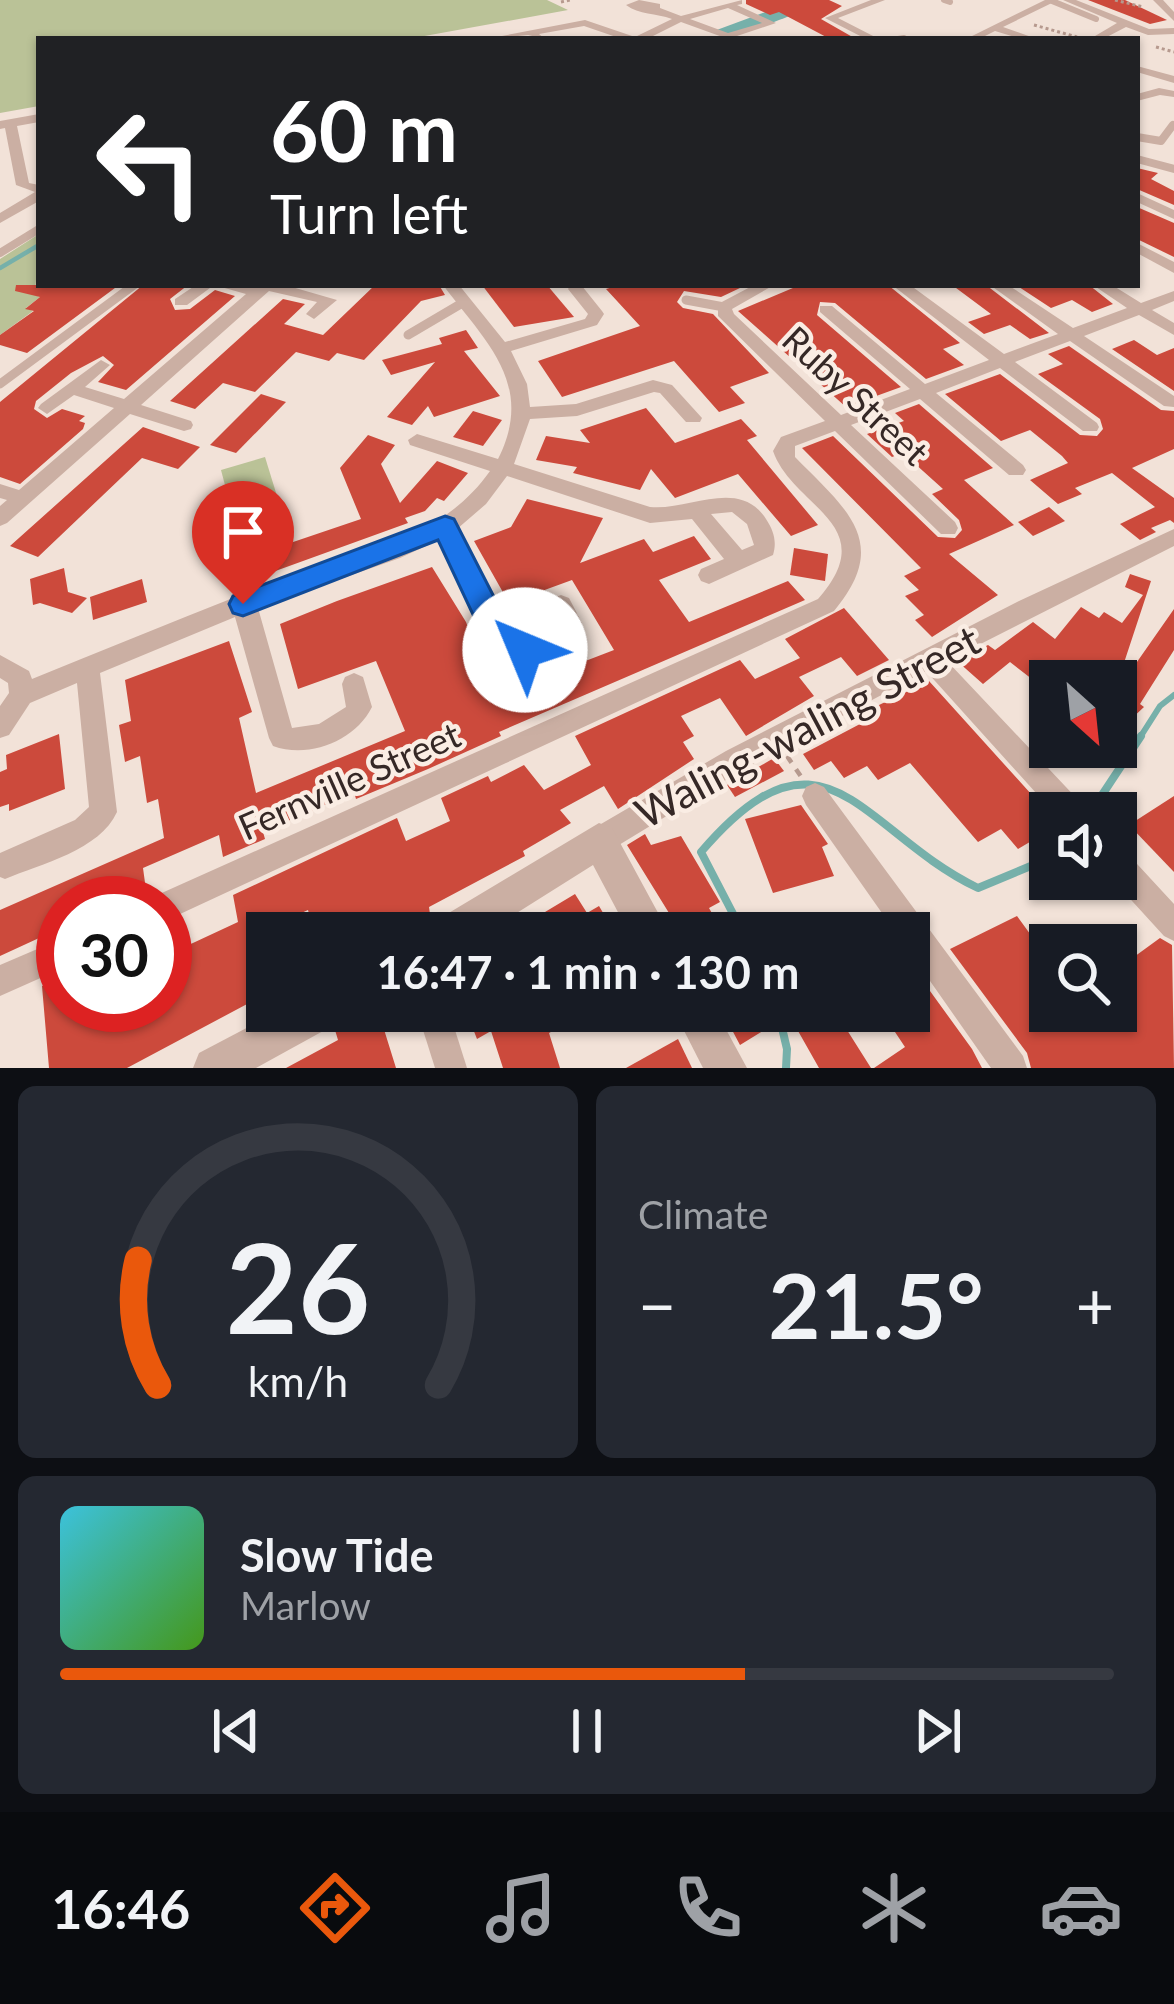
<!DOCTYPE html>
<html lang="en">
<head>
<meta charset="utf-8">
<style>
  :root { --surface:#171b24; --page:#242831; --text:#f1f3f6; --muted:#9ea1a6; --line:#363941; --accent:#ea580c }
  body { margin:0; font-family:Lato,sans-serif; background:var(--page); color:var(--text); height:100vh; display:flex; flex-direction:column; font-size:45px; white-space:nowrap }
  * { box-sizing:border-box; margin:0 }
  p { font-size:39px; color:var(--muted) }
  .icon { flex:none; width:66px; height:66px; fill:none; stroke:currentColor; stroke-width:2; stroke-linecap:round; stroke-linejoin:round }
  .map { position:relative; height:1068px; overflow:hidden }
  .details { display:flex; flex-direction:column; gap:18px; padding:18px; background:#0d0f14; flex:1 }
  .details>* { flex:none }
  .banner { position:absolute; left:36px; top:36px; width:1104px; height:252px; border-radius:0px; box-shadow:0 3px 9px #0004; background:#202124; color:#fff; overflow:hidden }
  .needle { width:78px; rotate:153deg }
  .fabs { position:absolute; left:1029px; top:660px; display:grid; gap:24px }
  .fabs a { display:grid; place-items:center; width:108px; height:108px; border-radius:0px; background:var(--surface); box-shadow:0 3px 9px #0004; font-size:60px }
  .speed { position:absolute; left:36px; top:876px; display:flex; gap:24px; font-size:60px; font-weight:700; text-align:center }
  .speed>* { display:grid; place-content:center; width:156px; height:156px; border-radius:50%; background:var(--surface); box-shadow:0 3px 9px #0004; line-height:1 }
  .speed .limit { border:18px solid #d22; background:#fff; color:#111 }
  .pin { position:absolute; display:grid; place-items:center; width:102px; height:102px; color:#fff; margin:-123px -51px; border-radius:50% 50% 50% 0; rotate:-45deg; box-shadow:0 0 12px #0007 }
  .pin .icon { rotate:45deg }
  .me { position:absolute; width:132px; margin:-66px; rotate:315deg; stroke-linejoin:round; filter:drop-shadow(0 0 9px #0008) }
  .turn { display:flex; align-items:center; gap:42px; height:252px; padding:0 36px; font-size:54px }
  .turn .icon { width:156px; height:156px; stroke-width:2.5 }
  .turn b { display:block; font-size:84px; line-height:102px }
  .big { font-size:90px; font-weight:700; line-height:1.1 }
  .details .tile { flex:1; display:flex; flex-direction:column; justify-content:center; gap:18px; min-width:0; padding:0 42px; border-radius:18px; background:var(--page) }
  .details .dial { align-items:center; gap:0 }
  .dial svg { height:312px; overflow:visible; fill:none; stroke:var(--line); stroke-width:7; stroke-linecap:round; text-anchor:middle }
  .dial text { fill:var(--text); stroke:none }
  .song { display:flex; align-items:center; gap:36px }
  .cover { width:144px; height:144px; border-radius:18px; background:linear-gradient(135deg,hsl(190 70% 55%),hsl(100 70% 35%)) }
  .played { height:12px; border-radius:6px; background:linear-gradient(90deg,var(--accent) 65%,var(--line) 65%) }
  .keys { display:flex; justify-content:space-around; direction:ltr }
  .heat { display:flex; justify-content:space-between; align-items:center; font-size:66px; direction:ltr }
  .details .tiles { flex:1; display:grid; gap:18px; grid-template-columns:1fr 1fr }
  .tile:last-child { grid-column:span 2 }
  .trip { position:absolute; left:246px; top:912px; width:684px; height:120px; border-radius:0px; background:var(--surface); box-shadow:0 3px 9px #0004; font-weight:700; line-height:120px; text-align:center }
  .tabs { display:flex; height:192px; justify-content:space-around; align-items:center; background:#090b0e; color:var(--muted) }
  .tabs .icon { width:84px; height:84px }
  .tabs .selected { color:var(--accent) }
  .tabs b { font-size:54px; color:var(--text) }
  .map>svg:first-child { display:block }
  .green { fill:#bac297 }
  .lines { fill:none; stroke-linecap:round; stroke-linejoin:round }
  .stream-far2 { stroke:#76b0aa; stroke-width:4.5 }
  .stream-far1 { stroke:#76b0aa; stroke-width:6 }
  .stream { stroke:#76b0aa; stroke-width:8 }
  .river { fill:#76b0aa; fill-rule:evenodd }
  .building { fill:#cc4a3c }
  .path-far1 { stroke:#b6998e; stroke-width:3; stroke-dasharray:3 3; stroke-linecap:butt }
  .path { stroke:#b6998e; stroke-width:4.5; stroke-dasharray:8 8; stroke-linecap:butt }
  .service-far2 { stroke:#cbafa3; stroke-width:6 }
  .service-far1 { stroke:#cbafa3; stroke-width:8 }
  .service { stroke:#cbafa3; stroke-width:9 }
  .minor { fill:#cbafa3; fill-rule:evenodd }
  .tertiary { fill:#cbafa3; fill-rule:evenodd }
  .route { fill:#1a73e8; stroke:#114b97; stroke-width:3 }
  .labels { text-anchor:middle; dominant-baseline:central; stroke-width:9; stroke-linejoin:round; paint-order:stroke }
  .street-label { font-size:36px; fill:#352826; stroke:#faede4 }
  .near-street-label { font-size:42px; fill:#352826; stroke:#faede4 }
</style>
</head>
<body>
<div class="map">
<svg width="1174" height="1068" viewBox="0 0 1174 1068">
  <rect width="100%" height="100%" fill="#f2e2d8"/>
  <g class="green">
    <polygon points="0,0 547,0 568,10 408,39 39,39 39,106 0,113"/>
    <polygon points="39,234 35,295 40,297 26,308 33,311 0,335 0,259"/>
    <polygon points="265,457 281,509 235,523 221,470"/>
  </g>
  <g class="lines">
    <polyline class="stream-far2" points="0,268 39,245"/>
    <polyline class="stream-far1" points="1139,739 1160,706 1174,695"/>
    <g class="stream">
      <polyline points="1098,801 1141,736"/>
      <path d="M743 933 701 852C825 707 861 832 978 888L1050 858"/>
      <polyline points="778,1011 787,1049 786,1068"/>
    </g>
    <path class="river" d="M798 0H820C802 13 732 42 714 31Z"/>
  </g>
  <g class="building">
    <polygon points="746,0 829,0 842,6 821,19 856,39 830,39 779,12 770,15 746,4"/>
    <polygon points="1088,0 1125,0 1167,20 1150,24"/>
    <polygon points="1137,168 1158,173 1151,179 1174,191 1174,205 1137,189"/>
    <polygon points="1137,207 1174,223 1174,257 1137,239"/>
    <polygon points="16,285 119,285 27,353 0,345 0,335 34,311 25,309 40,297 15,291"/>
    <polygon points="143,285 188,285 170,299 175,310 190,309 215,290 235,296 126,390 98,382 114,365 103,356 71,373 36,401 34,409 47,418 62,409 85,416 79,421 85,423 83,429 20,484 0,477 0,402"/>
    <polygon points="375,285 439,285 445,295 421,301 364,360 337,353 329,361 296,352 255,392 223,383 195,409 170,401 283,299 305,304 284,324 323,335"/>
    <polygon points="482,285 547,285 574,317 514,327"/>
    <polygon points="620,285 736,285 740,288 721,297 684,291 677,302 683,308 713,314 769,373 730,387 745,403 719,412 674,361 562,397 538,361 640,326 606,289"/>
    <polygon points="800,285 888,285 960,343 943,349 964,365 926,379 835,303 820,302 817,315 901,387 846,407 738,311"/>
    <polygon points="952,285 986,285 1049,333 1030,339 1010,325 984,334 968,322 991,314"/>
    <polygon points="1016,285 1089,285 1113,304 1092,312 1072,300 1051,308"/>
    <polygon points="466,330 478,348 464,351 500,396 434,417 428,406 412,425 387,417 435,362 391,375 382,360 442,344 439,338"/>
    <polygon points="1134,340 1157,355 1174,348 1174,391 1112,349"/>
    <polygon points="1069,346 1161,410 1174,411 1174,449 1132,468 1174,498 1174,523 1170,520 1151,528 1156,532 1140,540 1120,524 1155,507 1112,473 1075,488 1082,494 1058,504 1030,480 1068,463 1062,456 1030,430 1001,441 945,394 1000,374 1080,435 1097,436 1103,429 1100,419 1038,374 1063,364 1048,354"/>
    <polygon points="261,394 286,402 236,453 210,445"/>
    <polygon points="919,404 993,468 964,480 1014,525 949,554 998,595 932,637 915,620 924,615 905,596 919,590 904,576 921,568 802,448 833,436 938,537 955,538 962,530 959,520 932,494 943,489 903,453 892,457 867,434 904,421 895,413"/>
    <polygon points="646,408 675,443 741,419 757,436 747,440 818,525 791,536 738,474 675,498 651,469 640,490 573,473 577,467 536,460 546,436 590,443 580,430"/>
    <polygon points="473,411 502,420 483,446 453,437"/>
    <polygon points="143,427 200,447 178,469 142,458 38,557 10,546"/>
    <polygon points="368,435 395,445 381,464 400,503 437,461 468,473 444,501 437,498 425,511 405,518 408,523 237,585 231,563 361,519 340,468"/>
    <polygon points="527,499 603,518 580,563 644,539 653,552 694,536 711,559 659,580 689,622 788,581 805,600 499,732 501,736 428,769 356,799 354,792 263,832 265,839 223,857 219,835 143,868 146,890 117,903 63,903 63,927 0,956 0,910 164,838 158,799 147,803 140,756 125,762 119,725 131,721 125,680 229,641 252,712 239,718 256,793 405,731 376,661 298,689 280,624 337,601 432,567 466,622 494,696 614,650 572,580 509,603 474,541 511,527"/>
    <polygon points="1049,507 1065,521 1033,536 1018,522"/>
    <polygon points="794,548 828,554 825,581 790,575"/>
    <polygon points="64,568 68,592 87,598 72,613 40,603 33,605 30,579"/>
    <polygon points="1130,574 1151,581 1118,681 1050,681 1050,693 1010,662 983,684 957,661 988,645 995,650 1033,622 1055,639 1081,607 1099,618 1104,612 1122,623 1143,595 1125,587"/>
    <polygon points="142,579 147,602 93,620 90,597"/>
    <polygon points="844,608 889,660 857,676 841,657 799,677 814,696 746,736 720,698 681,716 694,736 683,742 694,759 618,809 604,786 560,810 571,823 523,851 525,856 429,907 431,921 408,933 314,933 308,910 260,932 267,976 246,988 249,1003 127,1068 49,1068 42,986 63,976 63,1005 87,1005 88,1014 106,1005 165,1005 165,956 238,922 233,895 397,818 406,841 450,821 441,798 488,776 491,782 524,765 544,790 591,765 575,736 740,660 755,679 800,658 785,639"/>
    <polygon points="1174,609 1174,650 1140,704 1144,707 1129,721 1116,709 1116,692"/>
    <polygon points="929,681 1050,815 1050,830 1018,849 1001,829 978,842 910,763 878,780 867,766 844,778 831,761 814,770 803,754 860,724 854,717"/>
    <polygon points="59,734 65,789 9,811 9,804 0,807 0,772 7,769 6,755"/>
    <polygon points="774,758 784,771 735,797 727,785"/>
    <polygon points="1174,796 1174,872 1129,825"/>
    <polygon points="801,805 828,844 822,847 834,876 773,893 745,819"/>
    <polygon points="645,834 651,845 681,836 720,902 709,908 723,933 686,933 680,924 677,926 627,845"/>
    <polygon points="575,894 587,913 599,906 615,933 510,933"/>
    <polygon points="1017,916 1049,960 1042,964 1050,974 1050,1011 1116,1011 1116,948 1127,962 1160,938 1172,945 1174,1068 1031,1068 1027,1053 950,949"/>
    <polygon points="909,962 972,1049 982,1068 874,1068 905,1047 881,1011 909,1011"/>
    <polygon points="352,1011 404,1011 382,1023 396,1068 286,1068 338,1040 335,1030"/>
    <polygon points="466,1011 561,1011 566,1024 549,1033 560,1068 503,1068 491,1031 477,1039"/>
    <polygon points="722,1011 835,1011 871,1068 819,1068 789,1015 740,1045"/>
    <polygon points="678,1039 692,1068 626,1068"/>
  </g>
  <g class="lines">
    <g class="path-far1">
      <polyline points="1115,0 1143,7"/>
      <polyline points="561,2 570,0"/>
      <polyline points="1034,25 1077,37"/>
      <polyline points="1156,47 1174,52"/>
    </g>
    <polyline class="path" points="787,756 802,778"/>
    <g class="service-far2">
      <polyline points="944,0 950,2"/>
      <polyline points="1052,1 1096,19"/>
      <polyline points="898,39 904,38"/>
    </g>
    <g class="service-far1">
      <polyline points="1137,137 1161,141 1173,125"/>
      <polyline points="1137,159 1174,169"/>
      <polyline points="0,253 39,229"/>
    </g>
    <g class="service">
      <polyline points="686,300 724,307"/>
      <polyline points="408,335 464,302"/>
      <polyline points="0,384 134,285"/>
    </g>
    <g class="minor">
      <path d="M639 0 660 4V8L681 16 742 0V4L737 5 776 23 728 39 681 22 647 39H622L584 26 539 34 545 39 528 35 486 39 585 20 635 37 672 19C656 13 639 15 626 5ZM728 8 762 23 728 33 690 19Z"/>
      <polygon points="871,0 885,0 838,18 879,39 866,39 825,18"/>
      <polygon points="1045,0 1058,0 1003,27 1037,39 1021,39 995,31 979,39 966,39"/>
      <polygon points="1063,0 1076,0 1149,29 1174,28 1174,34 1148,35 1126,27 1103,39 1090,39 1117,23"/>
      <polygon points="1153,0 1163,0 1174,12 1174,21"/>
      <polygon points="1137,66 1174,76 1174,83 1137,72"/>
      <polygon points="1159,88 1174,91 1174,97 1160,95 1137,101 1137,94"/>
      <polygon points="39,114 39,122 17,126 29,183 39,185 39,201 0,223 0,213 35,192 16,185 5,128 0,129 0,121"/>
      <polygon points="1137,193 1174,210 1174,219 1137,202"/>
      <polygon points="1137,243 1174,262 1174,273 1137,253"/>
      <polygon points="196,285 285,285 337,300 314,319 306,314 317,302 269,291 141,405 191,421 193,425 191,429 184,431 130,414 7,523 0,526 0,506 7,500 0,498 0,484 19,490 114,408 74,395 47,414 38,408 41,404 101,360 110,365 85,387 124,399 246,294 214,285 187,305 175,305 175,299"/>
      <path d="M443 285H459L505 342 585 319 588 314 568 289 570 286H582L602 311 604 314 597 325 511 351 527 384 530 407 576 404 653 380 672 385 702 418 700 422H686L660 393 654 392 577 416 530 419 514 464 650 507C689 511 739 477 766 519 774 531 777 542 773 555L709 584 701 581 698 575 701 569 724 559 692 519 650 523 507 476 486 504 457 529 513 639 524 640 558 626 559 623 550 604 553 598 561 595 569 598 582 623 574 640 525 660 498 655 441 539 400 558 258 608 292 728 319 724 346 707 342 684 345 677 354 673 363 677 372 707C355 741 309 759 273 746L269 738 235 617 100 673 117 812C100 850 41 864 5 879L0 877V853L75 820 89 807 77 683 30 703 9 735 0 738V706L9 693 8 683 0 678V655L29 671 32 679C101 651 169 623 238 596 324 564 434 551 490 471L410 445 408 440 417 434 498 459C536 384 485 341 443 285ZM732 512 747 524 754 545 742 550 711 514Z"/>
      <path d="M754 285H774L732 309 734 314 841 415 910 389 820 312V306H832L925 384 989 360 892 285H910L1004 354 1058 334 990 285H1008L1073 328 1127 308 1093 285H1112L1141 303 1174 291V301L1152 310 1174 323V335L1139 315 1084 336 1174 396V407L1164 406 1070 341 1015 362 1097 423 1099 427 1097 431H1083L1000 368 936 393 1023 465 1026 470 1023 475H1009L920 399 851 425 955 522 958 528 955 534H941L835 431 795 446V457C846 509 892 542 834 611L165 921V903H152L155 896 818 599C884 524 793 508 773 451L781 437 825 421 718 316V304Z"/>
      <polygon points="1174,529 1174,546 947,661 1082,804 1086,813 1054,813 926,671 744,769 609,851 599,855 589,851 585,841 589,831 726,751 1019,601"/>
      <polygon points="815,783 824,787 1023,1056 1027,1068 991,1068 909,951 909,933 896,933 806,805 802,796 806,787"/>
      <polygon points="1116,848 1126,852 1174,904 1174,941 1164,936 1112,879 1116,879"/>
      <polygon points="63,938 63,968 0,996 0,965"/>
      <polygon points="417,1011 449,1011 467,1068 435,1068"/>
    </g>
    <g class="tertiary">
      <polygon points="599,823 612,828 669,933 629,933 593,865 485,933 431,933 437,920"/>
      <polygon points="279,1011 340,1011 334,1025 256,1068 193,1068 199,1053"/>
      <polygon points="674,1011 716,1011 747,1068 703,1068"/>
    </g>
  </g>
  <polygon class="route" points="445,516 454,519 513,634 536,641 540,650 536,660 512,664 491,653 438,540 243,616 233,613 229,604 233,596"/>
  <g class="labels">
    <g class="street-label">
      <text transform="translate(856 395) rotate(43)">Ruby Street</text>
      <text transform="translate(349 780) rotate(-24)">Fernville Street</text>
    </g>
    <g class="near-street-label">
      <text transform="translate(807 726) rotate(-28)">Waling-waling Street</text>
    </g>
  </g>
</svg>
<div class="fabs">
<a><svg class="needle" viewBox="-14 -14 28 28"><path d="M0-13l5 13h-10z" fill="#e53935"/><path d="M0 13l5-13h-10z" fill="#9ea1a6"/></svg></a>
<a><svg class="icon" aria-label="sound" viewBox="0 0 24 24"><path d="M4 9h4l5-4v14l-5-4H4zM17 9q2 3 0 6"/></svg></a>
<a><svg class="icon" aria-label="search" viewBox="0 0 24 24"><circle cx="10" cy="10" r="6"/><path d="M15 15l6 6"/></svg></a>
</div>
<div class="speed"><div class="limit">30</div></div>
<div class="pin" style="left:243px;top:604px;background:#d93025"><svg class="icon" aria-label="arrive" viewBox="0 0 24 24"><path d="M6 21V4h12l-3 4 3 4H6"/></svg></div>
<svg class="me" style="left:525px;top:650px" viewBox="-20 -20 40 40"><circle r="19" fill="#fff"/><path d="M0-13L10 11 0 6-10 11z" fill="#1a73e8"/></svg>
<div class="trip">16:47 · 1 min · 130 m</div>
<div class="banner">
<div class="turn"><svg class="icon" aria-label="left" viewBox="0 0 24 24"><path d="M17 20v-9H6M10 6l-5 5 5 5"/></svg><div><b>60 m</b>Turn left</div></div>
</div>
</div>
<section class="details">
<div class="tiles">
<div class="tile dial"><svg viewBox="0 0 100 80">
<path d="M14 69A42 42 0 1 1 86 69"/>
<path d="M14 69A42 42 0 0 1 9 37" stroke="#ea580c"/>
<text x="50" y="56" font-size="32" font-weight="700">26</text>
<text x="50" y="72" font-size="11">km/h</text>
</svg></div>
<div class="tile"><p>Climate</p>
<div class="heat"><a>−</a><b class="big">21.5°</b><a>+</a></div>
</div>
<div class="tile">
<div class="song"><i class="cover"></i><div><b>Slow Tide</b><p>Marlow</p></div></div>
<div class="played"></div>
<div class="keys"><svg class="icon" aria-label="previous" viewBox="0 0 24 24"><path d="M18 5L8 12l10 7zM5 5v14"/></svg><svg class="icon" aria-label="pause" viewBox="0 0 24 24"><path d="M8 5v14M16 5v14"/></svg><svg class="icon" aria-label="next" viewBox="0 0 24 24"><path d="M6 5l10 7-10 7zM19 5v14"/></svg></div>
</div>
</div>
</section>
<nav class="tabs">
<b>16:46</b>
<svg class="icon selected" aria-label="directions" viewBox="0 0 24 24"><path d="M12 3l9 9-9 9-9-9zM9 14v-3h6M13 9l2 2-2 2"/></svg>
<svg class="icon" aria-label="music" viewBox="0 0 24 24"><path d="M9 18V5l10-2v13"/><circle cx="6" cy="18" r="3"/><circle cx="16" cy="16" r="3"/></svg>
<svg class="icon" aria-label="phone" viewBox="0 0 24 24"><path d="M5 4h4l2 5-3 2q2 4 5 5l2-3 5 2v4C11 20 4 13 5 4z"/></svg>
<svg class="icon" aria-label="climate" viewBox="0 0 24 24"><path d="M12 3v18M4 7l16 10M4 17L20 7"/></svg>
<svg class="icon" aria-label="car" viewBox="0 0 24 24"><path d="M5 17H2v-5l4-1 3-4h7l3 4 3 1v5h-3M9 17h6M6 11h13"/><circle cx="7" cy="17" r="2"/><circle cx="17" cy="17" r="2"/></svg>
</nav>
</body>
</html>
